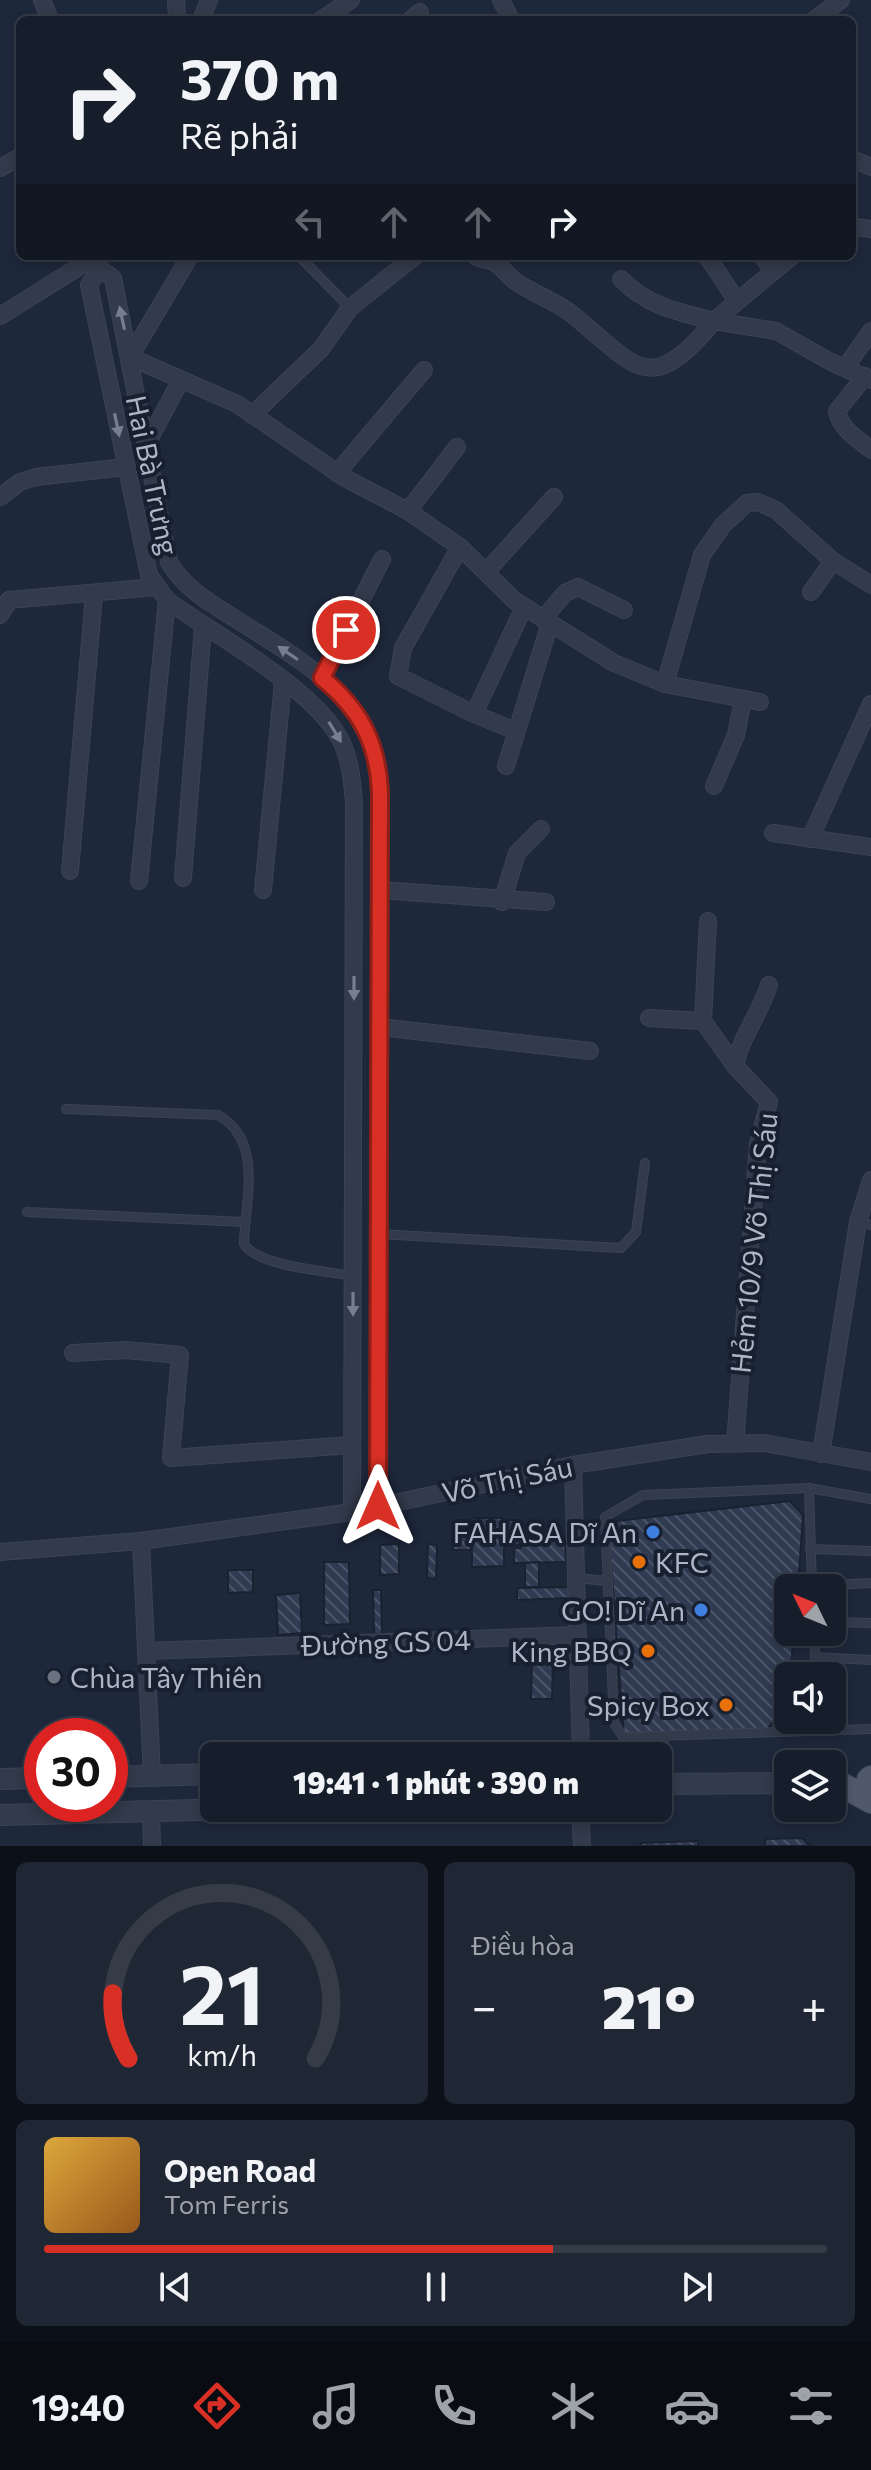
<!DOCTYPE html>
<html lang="vi">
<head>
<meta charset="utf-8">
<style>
  :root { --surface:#161e2c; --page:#1f2734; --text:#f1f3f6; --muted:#9ea2a9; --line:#353c48; --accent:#d93025 }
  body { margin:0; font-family:Commissioner,sans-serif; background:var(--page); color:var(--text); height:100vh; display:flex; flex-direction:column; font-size:30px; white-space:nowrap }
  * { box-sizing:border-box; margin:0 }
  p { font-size:26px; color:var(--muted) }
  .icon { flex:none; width:44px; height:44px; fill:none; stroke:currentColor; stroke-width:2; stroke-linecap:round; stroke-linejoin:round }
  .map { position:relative; height:1846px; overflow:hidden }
  .sheet { display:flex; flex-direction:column; gap:16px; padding:16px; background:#0c1018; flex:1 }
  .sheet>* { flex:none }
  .top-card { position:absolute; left:16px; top:16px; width:840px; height:244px; border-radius:12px; box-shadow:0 4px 12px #0003,0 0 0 2px var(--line); background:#161e2c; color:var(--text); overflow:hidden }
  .needle { width:52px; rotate:313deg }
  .controls { position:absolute; left:774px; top:1574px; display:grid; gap:16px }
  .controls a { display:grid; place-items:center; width:72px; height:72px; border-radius:12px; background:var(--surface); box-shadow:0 4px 12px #0003,0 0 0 2px var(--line); font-size:40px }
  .speed { position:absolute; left:24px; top:1718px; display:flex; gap:16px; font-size:40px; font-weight:700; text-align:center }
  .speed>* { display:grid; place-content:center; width:104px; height:104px; border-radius:50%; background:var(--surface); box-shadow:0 4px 12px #0003,0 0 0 2px var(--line); line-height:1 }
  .speed .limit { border:12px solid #d22; background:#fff; color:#111 }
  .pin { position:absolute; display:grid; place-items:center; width:68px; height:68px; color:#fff; margin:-34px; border:4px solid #fff; border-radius:50%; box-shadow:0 2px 8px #0007 }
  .me { position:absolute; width:88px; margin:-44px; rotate:0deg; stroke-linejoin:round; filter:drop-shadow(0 0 6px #0008) }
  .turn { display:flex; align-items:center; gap:28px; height:168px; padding:0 32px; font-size:36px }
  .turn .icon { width:104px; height:104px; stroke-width:2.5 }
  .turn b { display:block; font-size:56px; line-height:68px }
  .lanes { display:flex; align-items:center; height:76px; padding:0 32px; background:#0003; justify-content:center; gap:40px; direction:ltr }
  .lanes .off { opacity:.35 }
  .big { font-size:60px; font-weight:800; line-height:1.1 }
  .sheet .widget { flex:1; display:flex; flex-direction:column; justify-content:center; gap:12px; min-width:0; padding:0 28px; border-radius:12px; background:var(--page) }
  .sheet .dial { align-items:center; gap:0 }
  .dial svg { height:208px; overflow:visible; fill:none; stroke:var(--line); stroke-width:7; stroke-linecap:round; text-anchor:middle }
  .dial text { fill:var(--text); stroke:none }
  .song { display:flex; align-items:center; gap:24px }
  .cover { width:96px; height:96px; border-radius:12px; background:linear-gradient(135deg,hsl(40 70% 55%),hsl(30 70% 35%)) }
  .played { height:8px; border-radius:4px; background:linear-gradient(90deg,var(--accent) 65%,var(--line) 65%) }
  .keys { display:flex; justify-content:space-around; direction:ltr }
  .heat { display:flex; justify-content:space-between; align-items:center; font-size:44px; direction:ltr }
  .sheet .tiles { flex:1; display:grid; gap:16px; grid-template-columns:1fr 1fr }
  .widget:last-child { grid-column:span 2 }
  .trip { position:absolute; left:200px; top:1742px; width:472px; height:80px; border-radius:12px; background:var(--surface); box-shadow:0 4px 12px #0003,0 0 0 2px var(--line); font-weight:800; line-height:80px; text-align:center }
  .menu { display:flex; height:128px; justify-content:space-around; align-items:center; background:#090c12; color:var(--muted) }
  .menu .icon { width:56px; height:56px }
  .menu .current { color:var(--accent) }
  .menu b { font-size:36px; color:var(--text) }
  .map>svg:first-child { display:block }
  .building { fill:url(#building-back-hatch); stroke:#1a2131; stroke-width:2 }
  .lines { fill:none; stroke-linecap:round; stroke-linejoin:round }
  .service-casing { stroke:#3c4354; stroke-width:10 }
  .minor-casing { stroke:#3c4354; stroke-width:18 }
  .tertiary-casing { stroke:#3c4354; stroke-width:22 }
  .primary-casing { stroke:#3c4354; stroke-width:26 }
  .service { stroke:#323a4b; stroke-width:8 }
  .minor { stroke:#323a4b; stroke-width:16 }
  .tertiary { stroke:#323a4b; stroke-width:20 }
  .primary { stroke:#50596b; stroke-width:24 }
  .oneway { fill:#767e8f }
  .route-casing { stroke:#8d1f18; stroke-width:20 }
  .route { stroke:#d93025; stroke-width:14 }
  .shop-dot { fill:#3f7fe0; stroke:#181f2f; stroke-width:3 }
  .food-dot { fill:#e8710a; stroke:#181f2f; stroke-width:3 }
  .worship-dot { fill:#6b7280; stroke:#181f2f; stroke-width:3 }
  .labels { text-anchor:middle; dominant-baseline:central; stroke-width:8; stroke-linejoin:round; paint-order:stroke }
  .street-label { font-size:28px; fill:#adb5c7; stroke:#181f2f }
  .poi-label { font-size:28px; fill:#adb5c7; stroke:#181f2f; text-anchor:end }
</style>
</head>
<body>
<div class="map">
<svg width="871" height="1846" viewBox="0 0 871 1846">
  <defs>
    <pattern id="building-back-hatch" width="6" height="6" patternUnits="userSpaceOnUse" patternTransform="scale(2)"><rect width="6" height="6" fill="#303b52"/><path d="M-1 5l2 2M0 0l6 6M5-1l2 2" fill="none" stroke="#4b5569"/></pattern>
  </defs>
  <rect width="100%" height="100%" fill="#1e283b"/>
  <g class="building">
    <polygon points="790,1501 803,1515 798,1588 788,1588 788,1632 794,1632 788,1702 765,1732 624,1736 608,1522"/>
    <polygon points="472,1518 504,1518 504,1566 472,1567"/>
    <polygon points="504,1520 519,1520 520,1545 505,1545"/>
    <polygon points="454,1523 471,1524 471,1550 453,1550"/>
    <polygon points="565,1539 566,1562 514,1563 514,1548 521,1548 521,1540"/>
    <polygon points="399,1544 399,1574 380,1575 380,1545"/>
    <polygon points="428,1544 437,1545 436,1579 427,1578"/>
    <polygon points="324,1562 349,1562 350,1624 324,1625"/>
    <polygon points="539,1562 539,1587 525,1587 525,1563"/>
    <polygon points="228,1570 253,1570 253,1592 228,1593"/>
    <polygon points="569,1587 570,1598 517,1600 517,1588"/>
    <polygon points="373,1590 381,1590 382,1634 374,1634"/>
    <polygon points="300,1593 302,1633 278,1635 276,1595"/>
    <polygon points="532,1661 553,1661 552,1699 531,1699"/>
    <polygon points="802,1838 810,1846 765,1846 765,1839"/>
    <polygon points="698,1841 698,1846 641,1846 640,1843"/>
  </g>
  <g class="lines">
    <defs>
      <g id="service">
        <polyline points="299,256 350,308"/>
        <path d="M66 1109 218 1115C264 1141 245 1200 244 1244 257 1266 326 1271 352 1276"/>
        <polyline points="27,1212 245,1222"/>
        <polyline points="858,1222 871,1225"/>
        <polyline points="379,1234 621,1248 636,1232 645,1163"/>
        <polyline points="809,1488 812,1588"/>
        <polyline points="871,1499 809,1488 643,1495 605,1517 614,1723 623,1737 871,1729"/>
        <polyline points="810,1549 871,1551"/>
        <polyline points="576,1578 607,1581"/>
        <polyline points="812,1586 871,1583"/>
        <polyline points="832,1622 871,1623"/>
        <polyline points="814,1632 816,1676"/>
        <polyline points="815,1657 871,1660"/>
        <polyline points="660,1781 664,1738"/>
      </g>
      <g id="minor">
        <polyline points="42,0 50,20"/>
        <polyline points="176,0 177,20"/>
        <polyline points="501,0 511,20"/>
        <polyline points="201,20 209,0"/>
        <polyline points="321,20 351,0"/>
        <polyline points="410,20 420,12"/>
        <polyline points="814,20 841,0"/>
        <polyline points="852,159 871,167"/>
        <polyline points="0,168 20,157"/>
        <polyline points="856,227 871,229"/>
        <path d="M97 256 100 269 113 278 169 562C183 586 205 600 228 614 300 661 376 695 380 792L378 1506"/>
        <polyline points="190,256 130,357 237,404 345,478 408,511 460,547 515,601 614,663 665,684 760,702"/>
        <path d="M475 256C481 260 486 259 492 261 501 265 507 275 515 281 533 294 556 301 573 315 637 367 649 399 714 321L776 331 831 362 871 380"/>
        <polyline points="707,256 737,301"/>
        <polyline points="763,256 772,271"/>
        <path d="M100 269 89 285 149 575 167 600C216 636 310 686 339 737 350 757 352 779 354 802L352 1512"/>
        <path d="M621 279C647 306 678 312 714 321L792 256"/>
        <polyline points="0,316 96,256"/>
        <polyline points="845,368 871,331"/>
        <path d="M865 376 837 411C840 429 858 439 871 450"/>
        <polyline points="252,415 321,349 350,308 415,256"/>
        <polyline points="145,447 181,380"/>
        <polyline points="337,473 424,370"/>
        <polyline points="0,497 20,482 36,477 126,467"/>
        <polyline points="408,511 457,447"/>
        <polyline points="460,547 403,648 398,676 474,714"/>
        <polyline points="486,572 554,497"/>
        <polyline points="811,592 833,561"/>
        <polyline points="0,615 9,600 156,587"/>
        <polyline points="543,619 565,593 578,587 624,610"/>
        <polyline points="322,678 382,559"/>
        <polyline points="665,684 702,555 723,525 747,503 758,502 776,510 833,561 871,585"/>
        <polyline points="506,727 474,714 524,607"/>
        <polyline points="506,766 550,623"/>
        <polyline points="714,786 736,735 743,699"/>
        <polyline points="773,833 871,847"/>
        <polyline points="810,839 871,704"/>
        <polyline points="70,871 94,595"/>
        <polyline points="183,878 203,627"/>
        <polyline points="139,881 167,600"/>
        <polyline points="263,890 283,682"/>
        <polyline points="380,890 546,902"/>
        <polyline points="502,902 517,853 541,829"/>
        <polyline points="708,921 703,1021 735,1066 769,1102 758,1144 735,1444"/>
        <polyline points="649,1018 703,1021"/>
        <polyline points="380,1027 590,1051"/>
        <path d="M735 1066C741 1036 759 1016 769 985"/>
        <polyline points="73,1353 126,1350 180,1355 171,1458 352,1445"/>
        <polyline points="821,1454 858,1222 871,1180"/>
        <polyline points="573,1465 581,1756"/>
        <polyline points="141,1541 152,1776"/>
        <polyline points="0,1552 141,1541 352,1512 573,1465 708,1444 764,1443 871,1462"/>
        <polyline points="146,1651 578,1635"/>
        <polyline points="580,1808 582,1846"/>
        <polyline points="151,1811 152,1846"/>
      </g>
      <g id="tertiary">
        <polyline points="110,1777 214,1774"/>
        <polyline points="0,1779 42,1778"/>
        <polyline points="658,1784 788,1783"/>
        <polyline points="0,1815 271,1808"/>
      </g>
      <g id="primary">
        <polyline points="869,1780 871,1778"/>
        <polyline points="835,1781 871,1801"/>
      </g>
    </defs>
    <use href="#service" class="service-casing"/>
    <use href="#minor" class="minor-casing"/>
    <use href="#tertiary" class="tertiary-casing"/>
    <use href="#primary" class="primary-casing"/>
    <use href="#service" class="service"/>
    <use href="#minor" class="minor"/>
    <use href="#tertiary" class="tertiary"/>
    <use href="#primary" class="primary"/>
  </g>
  <defs><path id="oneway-solid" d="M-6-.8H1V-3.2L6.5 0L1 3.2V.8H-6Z" transform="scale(2)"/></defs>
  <g class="oneway">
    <use href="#oneway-solid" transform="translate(122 318) rotate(-102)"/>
    <use href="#oneway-solid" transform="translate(117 425) rotate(78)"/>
    <use href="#oneway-solid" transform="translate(288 653) rotate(-146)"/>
    <use href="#oneway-solid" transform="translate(335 732) rotate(59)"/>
    <use href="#oneway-solid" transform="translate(354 988) rotate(90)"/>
    <use href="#oneway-solid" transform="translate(353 1304) rotate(90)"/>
  </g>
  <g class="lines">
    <defs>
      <path id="route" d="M346 630 322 678C360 709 378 743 380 792L378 1506"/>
    </defs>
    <use href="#route" class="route-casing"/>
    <use href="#route" class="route"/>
  </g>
  <g class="shop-dot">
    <circle cx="653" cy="1532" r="8"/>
    <circle cx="701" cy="1610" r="8"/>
  </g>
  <g class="food-dot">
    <circle cx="639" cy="1562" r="8"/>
    <circle cx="648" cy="1651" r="8"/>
    <circle cx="726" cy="1705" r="8"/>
  </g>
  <circle class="worship-dot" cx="54" cy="1677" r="8"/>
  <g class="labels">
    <g class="street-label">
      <text transform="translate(153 475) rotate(78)">Hai Bà Trưng</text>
      <text transform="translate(753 1243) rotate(-84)">Hẻm 10/9 Võ Thị Sáu</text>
      <text transform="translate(507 1479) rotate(-12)">Võ Thị Sáu</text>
      <text transform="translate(386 1642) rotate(-2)">Đường GS 04</text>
    </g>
    <g class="poi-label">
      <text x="637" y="1532">FAHASA Dĩ An</text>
      <text x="655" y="1562" text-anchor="start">KFC</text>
      <text x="685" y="1610">GO! Dĩ An</text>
      <text x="632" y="1651">King BBQ</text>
      <text x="70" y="1677" text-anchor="start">Chùa Tây Thiên</text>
      <text x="710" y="1705">Spicy Box</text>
    </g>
  </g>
</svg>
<div class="controls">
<a><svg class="needle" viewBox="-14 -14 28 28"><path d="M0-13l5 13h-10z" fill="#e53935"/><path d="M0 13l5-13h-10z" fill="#9ea2a9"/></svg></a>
<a><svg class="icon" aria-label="sound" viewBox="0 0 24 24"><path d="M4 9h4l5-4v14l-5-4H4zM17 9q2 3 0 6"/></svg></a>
<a><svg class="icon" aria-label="layers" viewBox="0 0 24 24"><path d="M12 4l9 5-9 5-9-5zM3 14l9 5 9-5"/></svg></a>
</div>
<div class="speed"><div class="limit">30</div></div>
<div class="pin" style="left:346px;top:630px;background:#d93025"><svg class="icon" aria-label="arrive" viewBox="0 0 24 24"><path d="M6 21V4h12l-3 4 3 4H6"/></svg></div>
<svg class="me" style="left:378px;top:1506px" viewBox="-20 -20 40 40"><path d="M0-17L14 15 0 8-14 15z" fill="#d93025" stroke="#fff" stroke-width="4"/></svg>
<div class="trip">19:41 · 1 phút · 390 m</div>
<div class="top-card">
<div class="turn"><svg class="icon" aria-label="right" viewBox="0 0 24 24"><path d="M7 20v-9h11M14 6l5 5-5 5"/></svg><div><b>370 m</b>Rẽ phải</div></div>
<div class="lanes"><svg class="icon off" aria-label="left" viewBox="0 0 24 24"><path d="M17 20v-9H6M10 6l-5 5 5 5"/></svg><svg class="icon off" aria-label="ahead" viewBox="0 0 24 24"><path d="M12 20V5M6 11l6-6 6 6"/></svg><svg class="icon off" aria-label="ahead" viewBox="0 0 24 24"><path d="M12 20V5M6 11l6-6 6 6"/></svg><svg class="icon" aria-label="right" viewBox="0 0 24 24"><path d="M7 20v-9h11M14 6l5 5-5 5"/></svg></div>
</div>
</div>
<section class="sheet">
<div class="tiles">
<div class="widget dial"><svg viewBox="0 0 100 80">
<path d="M14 69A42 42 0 1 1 86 69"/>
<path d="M14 69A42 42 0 0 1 8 44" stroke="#d93025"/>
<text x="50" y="56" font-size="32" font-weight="700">21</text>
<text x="50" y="72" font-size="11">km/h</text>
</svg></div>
<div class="widget"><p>Điều hòa</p>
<div class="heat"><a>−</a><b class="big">21°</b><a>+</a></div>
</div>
<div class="widget">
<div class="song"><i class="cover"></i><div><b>Open Road</b><p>Tom Ferris</p></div></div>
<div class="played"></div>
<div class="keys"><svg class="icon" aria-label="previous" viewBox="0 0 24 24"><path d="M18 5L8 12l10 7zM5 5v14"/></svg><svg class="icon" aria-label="pause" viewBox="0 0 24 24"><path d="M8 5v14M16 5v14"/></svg><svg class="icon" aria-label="next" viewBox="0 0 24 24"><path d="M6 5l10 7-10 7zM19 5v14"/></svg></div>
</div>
</div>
</section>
<nav class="menu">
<b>19:40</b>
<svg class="icon current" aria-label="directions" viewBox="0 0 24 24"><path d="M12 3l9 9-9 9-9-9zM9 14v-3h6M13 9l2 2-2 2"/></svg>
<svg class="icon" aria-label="music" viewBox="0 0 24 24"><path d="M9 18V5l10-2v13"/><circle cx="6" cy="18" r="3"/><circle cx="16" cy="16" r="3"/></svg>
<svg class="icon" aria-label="phone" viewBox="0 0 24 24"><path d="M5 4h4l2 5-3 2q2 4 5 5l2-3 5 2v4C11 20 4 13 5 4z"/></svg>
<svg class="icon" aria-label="climate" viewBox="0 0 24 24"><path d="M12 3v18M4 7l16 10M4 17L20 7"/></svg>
<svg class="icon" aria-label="car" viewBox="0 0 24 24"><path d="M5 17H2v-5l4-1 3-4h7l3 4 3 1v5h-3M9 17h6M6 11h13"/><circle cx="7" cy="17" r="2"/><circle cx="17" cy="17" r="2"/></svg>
<svg class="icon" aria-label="filters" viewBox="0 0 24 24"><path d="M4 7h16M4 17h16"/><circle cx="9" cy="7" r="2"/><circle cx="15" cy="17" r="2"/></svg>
</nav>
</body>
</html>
